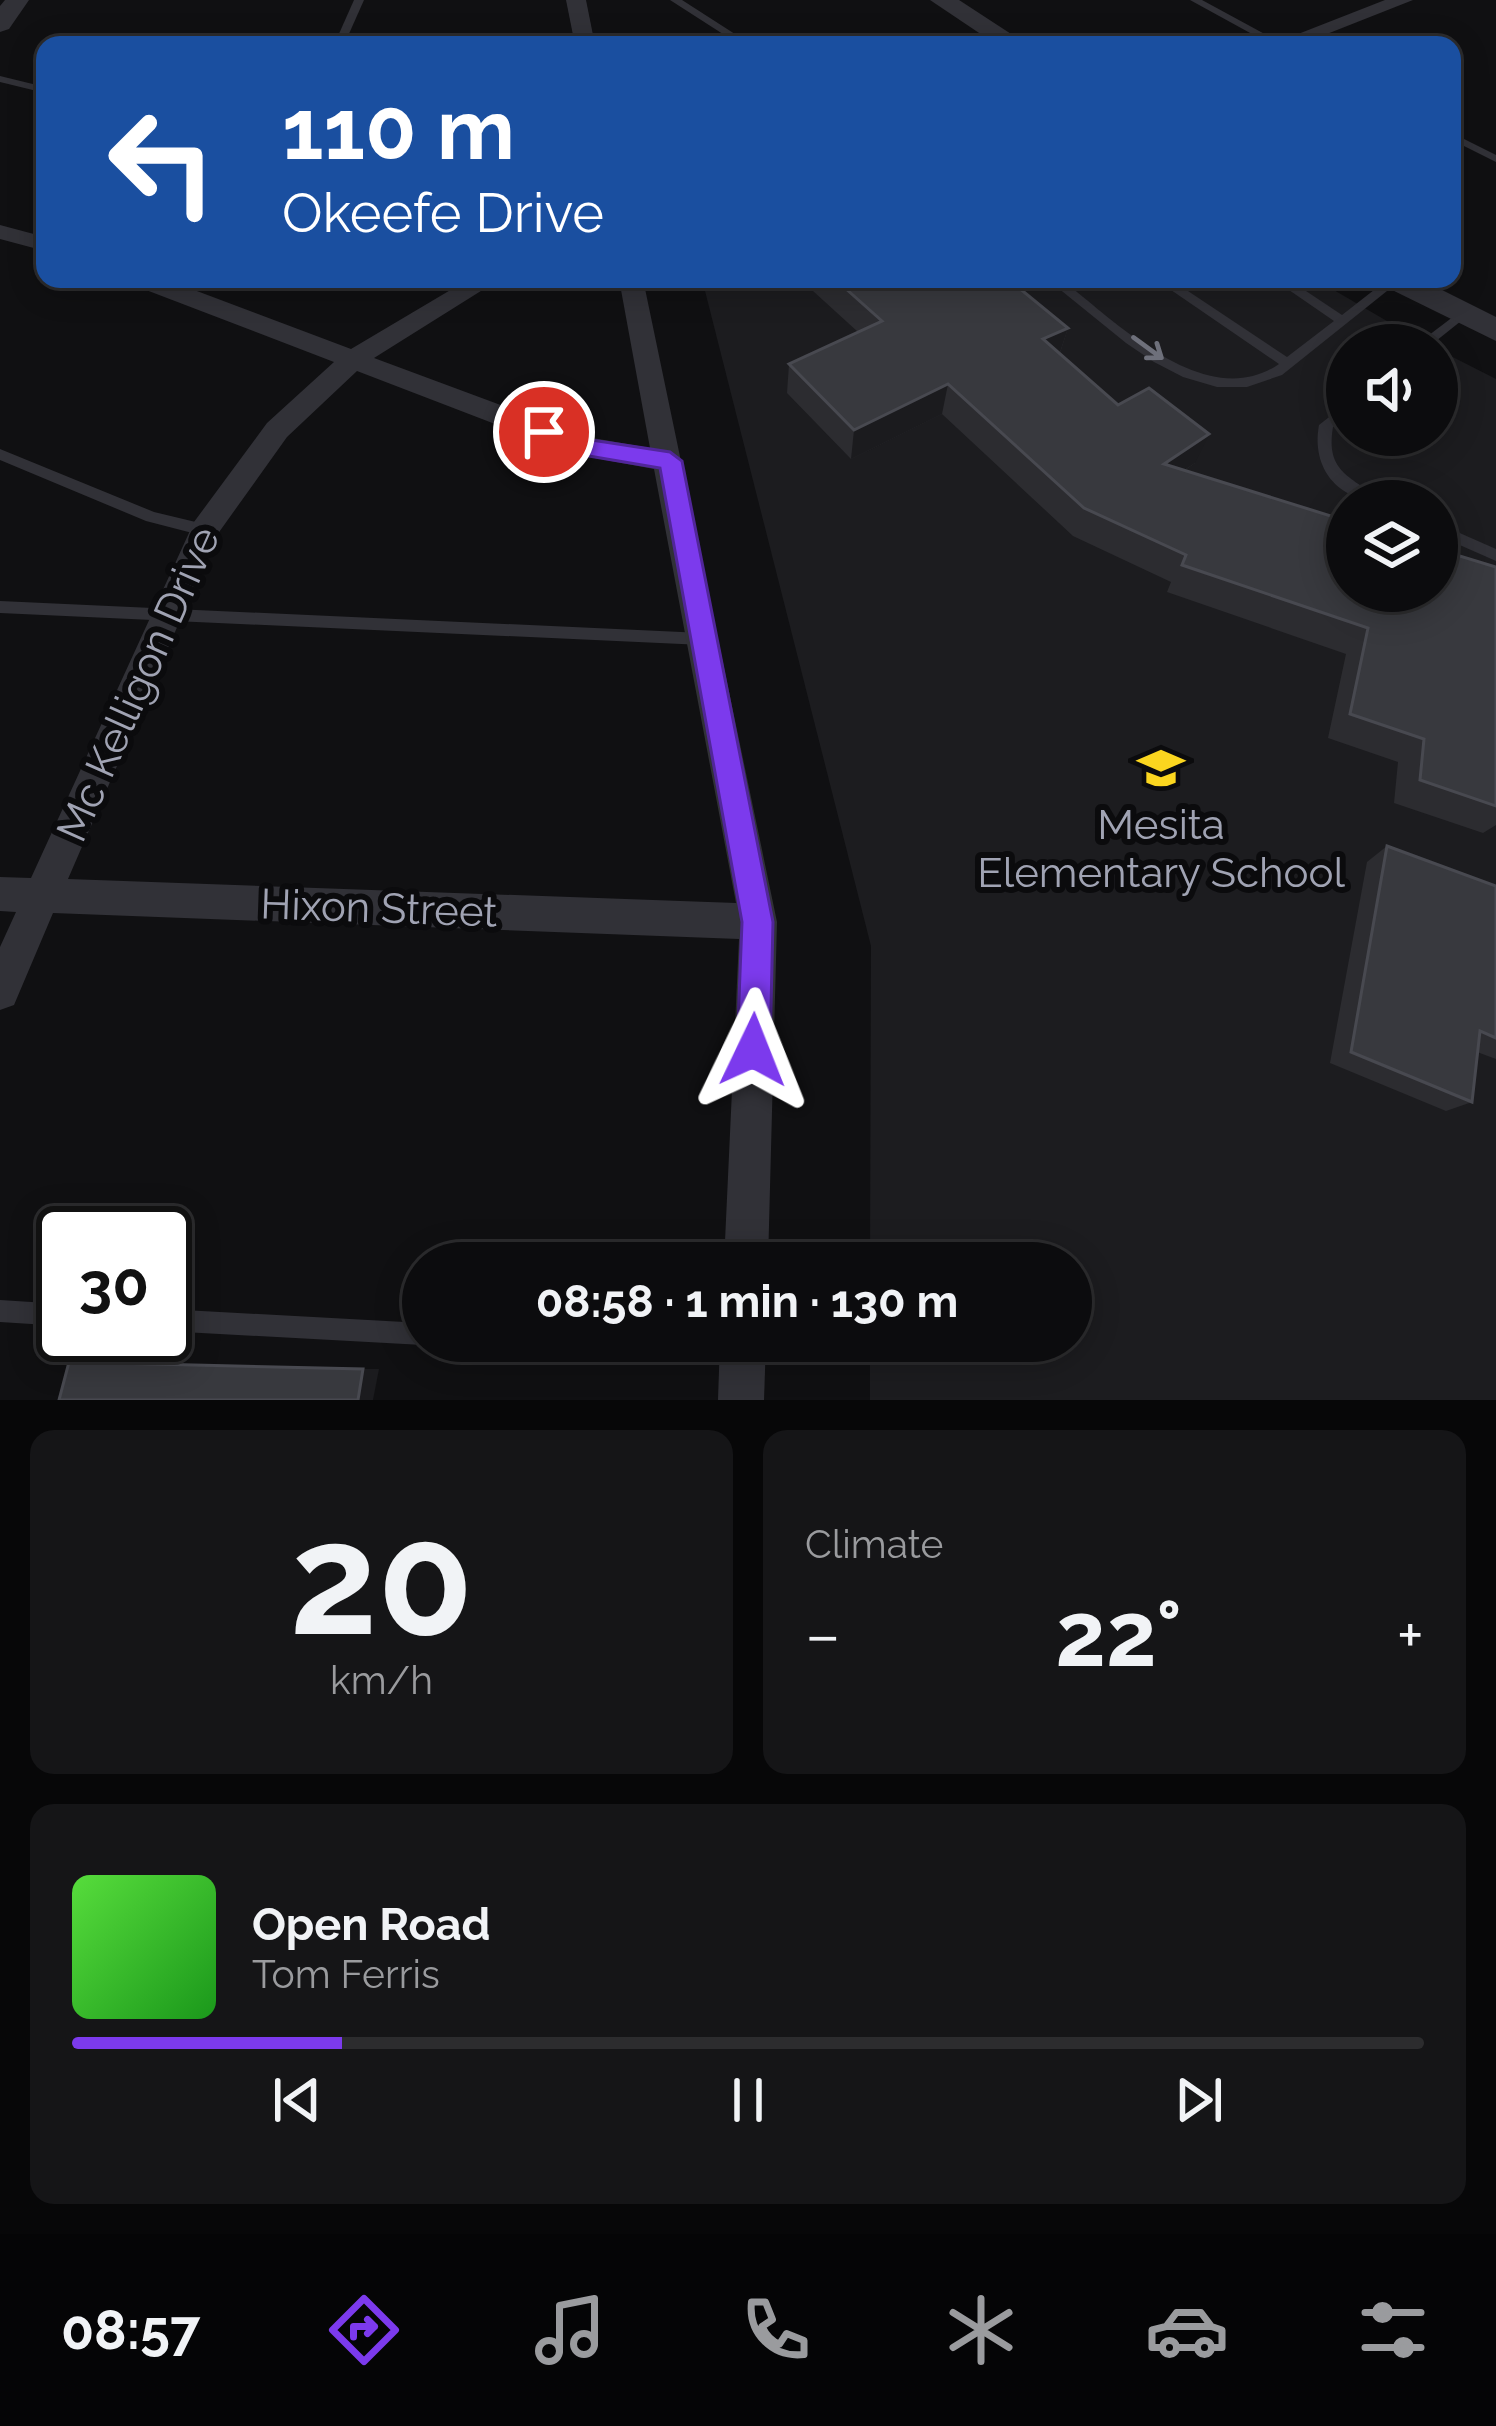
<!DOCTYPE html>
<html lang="en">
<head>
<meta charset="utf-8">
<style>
  :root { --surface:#0c0c0e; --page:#151517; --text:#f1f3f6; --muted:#9a9b9e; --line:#2c2c2e; --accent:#7c3aed }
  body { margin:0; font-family:Raleway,sans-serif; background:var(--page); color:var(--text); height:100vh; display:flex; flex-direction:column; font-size:45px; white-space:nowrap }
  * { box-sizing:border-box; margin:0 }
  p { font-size:39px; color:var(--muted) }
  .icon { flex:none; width:66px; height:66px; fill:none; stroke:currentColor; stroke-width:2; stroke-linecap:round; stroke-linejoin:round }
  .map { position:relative; height:1400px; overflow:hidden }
  .details { display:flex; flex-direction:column; gap:30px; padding:30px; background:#070708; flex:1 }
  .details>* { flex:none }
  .hud { position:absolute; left:36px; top:36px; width:1425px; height:252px; border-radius:24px; box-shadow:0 6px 30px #0003,0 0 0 3px var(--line); background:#1a4fa0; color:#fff; overflow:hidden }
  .controls { position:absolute; left:1326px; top:324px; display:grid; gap:24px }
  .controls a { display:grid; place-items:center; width:132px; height:132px; border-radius:50%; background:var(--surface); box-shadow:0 6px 30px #0003,0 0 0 3px var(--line); font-size:60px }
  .speed { position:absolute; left:36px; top:1206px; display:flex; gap:24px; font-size:60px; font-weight:700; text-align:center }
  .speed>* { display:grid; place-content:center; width:156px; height:156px; border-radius:50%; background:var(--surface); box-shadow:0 6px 30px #0003,0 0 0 3px var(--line); line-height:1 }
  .speed .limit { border:6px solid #111; border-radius:18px; background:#fff; color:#111 }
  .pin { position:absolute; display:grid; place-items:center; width:102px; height:102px; color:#fff; margin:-51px; border:6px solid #fff; border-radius:50%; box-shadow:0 3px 12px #0007 }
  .me { position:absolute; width:132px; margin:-66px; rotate:2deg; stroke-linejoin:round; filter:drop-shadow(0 0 9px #0008) }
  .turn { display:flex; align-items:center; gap:42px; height:252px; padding:0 48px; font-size:54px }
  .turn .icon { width:156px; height:156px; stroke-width:2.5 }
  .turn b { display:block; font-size:84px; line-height:102px }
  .big { font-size:90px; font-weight:700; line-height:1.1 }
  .details .widget { flex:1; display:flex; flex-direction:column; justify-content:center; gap:18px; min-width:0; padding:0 42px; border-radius:24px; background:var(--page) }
  .details .dial { align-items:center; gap:0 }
  .dial b { font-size:156px; line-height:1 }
  .song { display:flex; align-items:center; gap:36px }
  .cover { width:144px; height:144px; border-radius:18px; background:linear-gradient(135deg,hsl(110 70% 55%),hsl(120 70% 35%)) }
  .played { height:12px; border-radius:6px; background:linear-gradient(90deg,var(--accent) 20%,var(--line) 20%) }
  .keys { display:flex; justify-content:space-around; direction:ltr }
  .heat { display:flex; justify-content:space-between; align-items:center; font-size:66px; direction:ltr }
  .details .tiles { flex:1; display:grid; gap:30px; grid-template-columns:1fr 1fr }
  .widget:last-child { grid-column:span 2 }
  .trip { position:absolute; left:402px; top:1242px; width:690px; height:120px; border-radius:60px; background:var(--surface); box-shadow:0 6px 30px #0003,0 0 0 3px var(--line); font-weight:700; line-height:120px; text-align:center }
  .dock { display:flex; height:192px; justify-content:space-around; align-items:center; background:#050506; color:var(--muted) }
  .dock .icon { width:84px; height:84px }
  .dock .on { color:var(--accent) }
  .dock b { font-size:54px; color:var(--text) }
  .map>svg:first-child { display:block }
  .built { fill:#1c1c1f; fill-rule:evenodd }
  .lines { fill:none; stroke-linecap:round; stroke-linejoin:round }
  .service { fill:#313137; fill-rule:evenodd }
  .minor { fill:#313137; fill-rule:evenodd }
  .tertiary { fill:#313137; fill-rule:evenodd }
  .wall { fill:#2c2c30 }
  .shaded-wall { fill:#1b1b1e }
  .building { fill:#38393e; stroke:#484950; stroke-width:3 }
  .oneway { stroke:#6e707b }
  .route { fill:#7c3aed; stroke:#51269a; stroke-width:3 }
  .labels { text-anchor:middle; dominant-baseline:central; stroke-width:12; stroke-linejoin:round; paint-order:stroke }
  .street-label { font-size:42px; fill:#a0a3b3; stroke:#0b0b0d }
  .poi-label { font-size:42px; fill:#a0a3b3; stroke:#0b0b0d }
</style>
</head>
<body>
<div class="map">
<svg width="1496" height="1400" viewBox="0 0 1496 1400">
  <rect width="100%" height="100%" fill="#101012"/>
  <path class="built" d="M702 279H1315L1428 345H1347V435H1437V349L1496 379V1400H870V1341H1071V1263H870L871 946ZM1347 501H1437V591H1347Z"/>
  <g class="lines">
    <g class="service">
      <polygon points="354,0 364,0 344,45 334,45"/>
      <polygon points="670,0 682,0 752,45 740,45"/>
      <polygon points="1190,0 1202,0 1285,45 1272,45"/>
      <polygon points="0,76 45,87 45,93 0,82"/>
      <polygon points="1452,133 1496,155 1496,162 1452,140"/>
      <path d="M1047 279H1061C1115 321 1206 414 1279 364L1155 279H1170L1287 357 1334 321 1273 279H1288L1342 315 1388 279H1402L1282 375 1247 387H1217L1183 377 1154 362 1126 343Z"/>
      <polygon points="1462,310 1466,311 1466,317 1431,345 1416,345"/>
      <path d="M1347 403V415L1333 427C1325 474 1353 476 1381 501 1338 501 1311 468 1319 425Z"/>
      <polygon points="0,449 154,512 204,524 211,530 204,536 146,521 0,460"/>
      <polygon points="1437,523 1496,549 1496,561 1437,535"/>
      <polygon points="0,601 703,633 709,634 711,639 709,644 703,645 0,613"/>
      <polygon points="0,1300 63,1304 63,1326 0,1322"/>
      <polygon points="165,1309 423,1323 423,1341 431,1341 423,1345 165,1331"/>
      <polygon points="536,1341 733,1341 750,1345 753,1353 750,1361 742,1364 547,1352 539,1349"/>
    </g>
    <g class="minor">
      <polygon points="566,0 586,0 595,45 575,45"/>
      <polygon points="1385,0 1413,0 1299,45 1270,45"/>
      <polygon points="0,225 45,237 45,251 0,239"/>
      <path d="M130 279H165L351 349 469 279H500L374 358 587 437 650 448 619 279H643L777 922 768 1263H724L739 939 53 913 14 1005 0 1010V947L16 912 0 911V877L31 878 194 522 267 423 334 362 133 285ZM357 371 573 454 654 469 736 903 68 879 217 535 287 437Z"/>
      <polygon points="720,1341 766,1341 764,1400 718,1400"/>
    </g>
    <g class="tertiary">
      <polygon points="5,0 29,0 9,29 0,32 0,6"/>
      <polygon points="930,0 959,0 1028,45 997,45"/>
      <polygon points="1379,279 1420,279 1496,317 1496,341 1384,286"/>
    </g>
  </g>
  <g class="wall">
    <polygon points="802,279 970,279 1068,328 1060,353 1118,405 1195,463 1185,470 1496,567 1496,825 1483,833 1394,803 1398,762 1328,738 1346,654 1167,592 1171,582 1073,536 942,414 851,459 787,393 789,364 858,332 802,281"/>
    <polygon points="1387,846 1496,886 1496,1059 1477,1052 1472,1102 1446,1111 1330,1063 1367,862"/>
  </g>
  <g class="shaded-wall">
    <polygon points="1068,328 1058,358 1043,339"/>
    <polygon points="948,384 942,414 851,459 854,430"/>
    <polygon points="1209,434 1195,463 1151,492 1164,464"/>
    <polygon points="363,1369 379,1369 373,1400 358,1400"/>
  </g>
  <g class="building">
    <polygon points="835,279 1008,279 1068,328 1043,339 1118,405 1149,388 1209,434 1164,464 1347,521 1347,591 1437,591 1437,549 1496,567 1496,806 1420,780 1424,739 1350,714 1368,628 1182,565 1186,555 1084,508 948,384 854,430 789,364 882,321"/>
    <polygon points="1387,846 1496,886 1496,1038 1480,1031 1472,1102 1351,1052"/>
    <polygon points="69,1362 363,1369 358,1400 59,1400"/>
  </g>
  <defs><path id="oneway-shaft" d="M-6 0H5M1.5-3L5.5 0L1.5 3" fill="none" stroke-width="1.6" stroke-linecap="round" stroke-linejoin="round" transform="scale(3)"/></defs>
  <use class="oneway" href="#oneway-shaft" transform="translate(1148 348) rotate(36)"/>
  <polygon class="route" points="544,424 585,439 670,452 682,461 773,922 770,1050 765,1062 753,1066 742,1062 737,1050 742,922 660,468 583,455 536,438 536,427"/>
  <defs>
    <symbol id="school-bare" viewBox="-9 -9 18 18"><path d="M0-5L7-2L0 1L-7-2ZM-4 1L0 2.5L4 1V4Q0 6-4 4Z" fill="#fbd61f" stroke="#0b0b0d" stroke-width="2.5" paint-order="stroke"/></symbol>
  </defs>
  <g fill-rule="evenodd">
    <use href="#school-bare" x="1128" y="735" width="66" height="66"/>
  </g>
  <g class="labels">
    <g class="street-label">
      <text transform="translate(138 684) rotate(-66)">Mc Kelligon Drive</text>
      <text transform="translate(379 908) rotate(2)">Hixon Street</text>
    </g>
    <g class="poi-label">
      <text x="1161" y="824">Mesita<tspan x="1161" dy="48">Elementary School</tspan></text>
    </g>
  </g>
</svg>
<div class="controls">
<a><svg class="icon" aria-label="sound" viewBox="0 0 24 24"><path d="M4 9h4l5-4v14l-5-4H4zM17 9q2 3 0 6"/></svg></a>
<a><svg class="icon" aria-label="layers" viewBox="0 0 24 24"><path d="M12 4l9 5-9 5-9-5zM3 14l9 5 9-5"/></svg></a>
</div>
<div class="speed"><div class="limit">30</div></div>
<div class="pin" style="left:544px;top:432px;background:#d93025"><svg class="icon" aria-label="arrive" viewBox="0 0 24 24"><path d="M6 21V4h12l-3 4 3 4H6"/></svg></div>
<svg class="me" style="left:753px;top:1050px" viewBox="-20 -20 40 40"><path d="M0-17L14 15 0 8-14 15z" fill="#7c3aed" stroke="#fff" stroke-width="4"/></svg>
<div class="trip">08:58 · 1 min · 130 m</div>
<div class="hud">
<div class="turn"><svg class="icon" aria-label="left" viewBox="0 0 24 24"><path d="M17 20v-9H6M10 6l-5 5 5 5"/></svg><div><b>110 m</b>Okeefe Drive</div></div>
</div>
</div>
<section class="details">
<div class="tiles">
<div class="widget dial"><b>20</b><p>km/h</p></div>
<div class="widget"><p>Climate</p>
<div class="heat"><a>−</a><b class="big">22°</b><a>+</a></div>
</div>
<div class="widget">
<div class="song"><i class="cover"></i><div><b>Open Road</b><p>Tom Ferris</p></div></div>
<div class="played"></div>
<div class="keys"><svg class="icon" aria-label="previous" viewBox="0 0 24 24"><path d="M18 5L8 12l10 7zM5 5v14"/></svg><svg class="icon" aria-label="pause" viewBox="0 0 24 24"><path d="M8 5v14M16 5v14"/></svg><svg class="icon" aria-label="next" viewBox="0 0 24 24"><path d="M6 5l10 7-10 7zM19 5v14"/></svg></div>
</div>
</div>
</section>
<nav class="dock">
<b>08:57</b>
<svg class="icon on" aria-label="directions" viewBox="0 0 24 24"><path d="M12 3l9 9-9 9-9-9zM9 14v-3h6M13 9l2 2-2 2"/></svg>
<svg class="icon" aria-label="music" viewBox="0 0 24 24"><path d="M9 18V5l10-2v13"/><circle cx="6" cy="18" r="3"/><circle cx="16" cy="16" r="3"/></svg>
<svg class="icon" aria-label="phone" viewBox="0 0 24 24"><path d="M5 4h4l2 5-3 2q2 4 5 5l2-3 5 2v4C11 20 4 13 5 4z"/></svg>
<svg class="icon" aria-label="climate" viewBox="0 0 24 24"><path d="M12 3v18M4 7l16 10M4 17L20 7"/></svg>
<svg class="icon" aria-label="car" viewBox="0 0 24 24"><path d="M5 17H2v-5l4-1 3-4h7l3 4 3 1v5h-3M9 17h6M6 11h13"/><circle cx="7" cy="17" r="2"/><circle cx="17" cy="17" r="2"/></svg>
<svg class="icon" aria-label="filters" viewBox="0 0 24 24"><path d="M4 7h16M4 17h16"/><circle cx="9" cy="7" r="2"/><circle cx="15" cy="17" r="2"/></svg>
</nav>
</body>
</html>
